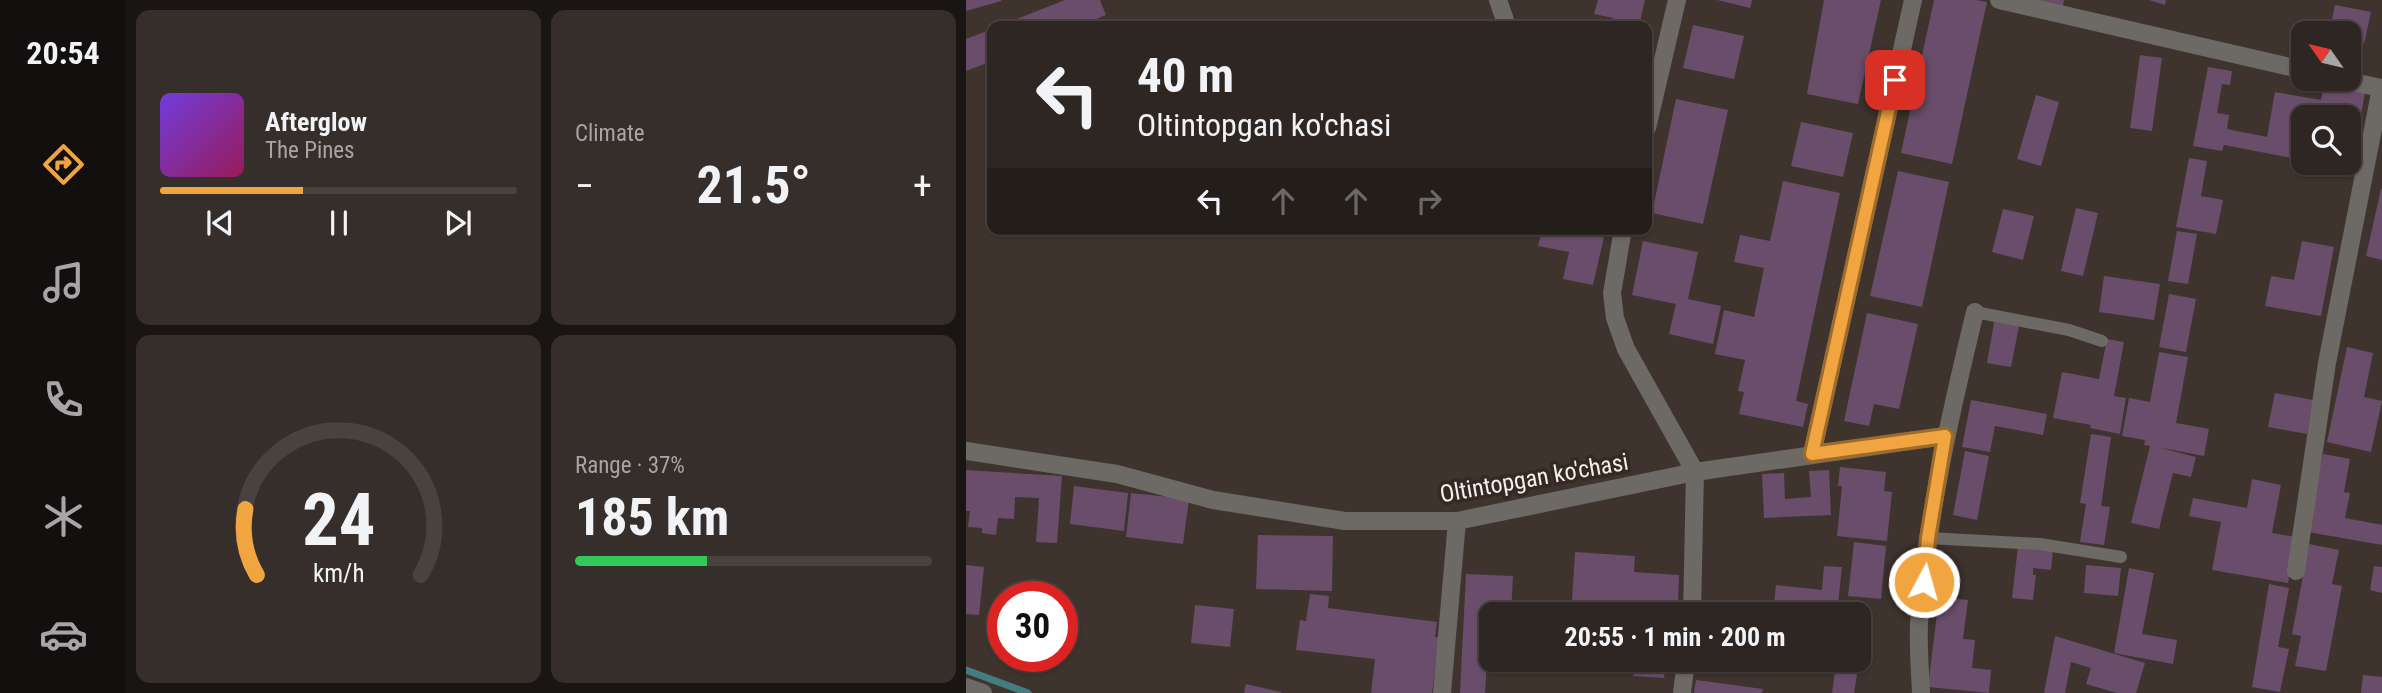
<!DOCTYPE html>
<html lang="en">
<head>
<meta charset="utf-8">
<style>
  :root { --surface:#2e2622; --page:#362e2a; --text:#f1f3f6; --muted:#a7a5a5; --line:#494340; --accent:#f1a540 }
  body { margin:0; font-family:"Roboto Condensed",sans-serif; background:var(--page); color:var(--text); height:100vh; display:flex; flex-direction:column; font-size:26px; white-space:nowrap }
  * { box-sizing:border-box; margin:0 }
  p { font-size:23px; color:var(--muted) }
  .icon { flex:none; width:38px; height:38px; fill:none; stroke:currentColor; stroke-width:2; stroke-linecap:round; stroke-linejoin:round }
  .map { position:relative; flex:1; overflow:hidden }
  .panel { display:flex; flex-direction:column; gap:10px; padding:10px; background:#191513; width:840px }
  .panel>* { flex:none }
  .banner { position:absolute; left:21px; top:21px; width:665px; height:214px; border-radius:14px; box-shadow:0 2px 5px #0004,0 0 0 2px var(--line); background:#2e2622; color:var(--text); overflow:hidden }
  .needle { width:46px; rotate:304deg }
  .tools { position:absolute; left:1325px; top:21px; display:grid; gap:14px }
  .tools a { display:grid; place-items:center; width:70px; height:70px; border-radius:14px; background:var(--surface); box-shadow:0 2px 5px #0004,0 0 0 2px var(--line); font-size:35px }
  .speed { position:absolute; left:21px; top:581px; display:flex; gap:14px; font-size:35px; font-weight:700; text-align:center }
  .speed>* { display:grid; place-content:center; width:91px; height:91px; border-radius:50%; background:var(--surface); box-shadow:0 2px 5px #0004,0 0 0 2px var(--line); line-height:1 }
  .speed .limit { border:10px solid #d22; background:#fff; color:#111 }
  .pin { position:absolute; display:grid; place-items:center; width:60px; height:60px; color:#fff; margin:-30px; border-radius:14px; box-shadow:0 4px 10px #0006 }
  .me { position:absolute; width:77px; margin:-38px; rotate:6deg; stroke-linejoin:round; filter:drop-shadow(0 0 5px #0008) }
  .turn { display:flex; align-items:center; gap:24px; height:147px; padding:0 35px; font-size:32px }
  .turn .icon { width:91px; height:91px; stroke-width:2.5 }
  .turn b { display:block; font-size:49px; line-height:60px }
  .lanes { display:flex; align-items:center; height:66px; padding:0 35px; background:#0003; justify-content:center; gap:35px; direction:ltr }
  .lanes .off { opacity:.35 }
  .big { font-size:52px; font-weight:700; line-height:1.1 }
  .panel .card { flex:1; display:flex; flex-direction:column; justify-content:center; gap:10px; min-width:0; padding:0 24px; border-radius:14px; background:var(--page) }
  .panel .dial { align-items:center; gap:0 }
  .dial svg { height:182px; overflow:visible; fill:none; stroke:var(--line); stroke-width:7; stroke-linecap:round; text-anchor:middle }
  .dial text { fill:var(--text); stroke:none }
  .song { display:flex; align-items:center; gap:21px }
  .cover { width:84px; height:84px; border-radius:10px; background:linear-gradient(135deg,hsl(260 70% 55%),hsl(330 70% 35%)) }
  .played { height:7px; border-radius:4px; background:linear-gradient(90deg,var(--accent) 40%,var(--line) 40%) }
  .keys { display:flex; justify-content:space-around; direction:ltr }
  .heat { display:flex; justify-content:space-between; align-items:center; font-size:38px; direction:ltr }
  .charge { height:10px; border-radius:5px; background:linear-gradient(90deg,#34c759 37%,var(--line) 0) }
  .panel .tiles { flex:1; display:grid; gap:10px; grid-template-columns:repeat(2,1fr) }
  .trip { position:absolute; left:513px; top:602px; width:392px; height:70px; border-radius:14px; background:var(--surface); box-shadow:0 2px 5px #0004,0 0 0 2px var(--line); font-weight:700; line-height:70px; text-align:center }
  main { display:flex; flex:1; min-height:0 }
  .tabs { display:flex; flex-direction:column; width:126px; justify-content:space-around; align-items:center; background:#120f0e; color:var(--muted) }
  .tabs .icon { width:49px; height:49px }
  .tabs .on { color:var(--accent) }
  .tabs b { font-size:32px; color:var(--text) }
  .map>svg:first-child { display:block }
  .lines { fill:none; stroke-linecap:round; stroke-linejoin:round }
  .stream { stroke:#437d80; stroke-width:7 }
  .building { fill:#6a4d6b }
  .service { stroke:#6d6965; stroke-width:12 }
  .minor { stroke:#6d6965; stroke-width:18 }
  .route-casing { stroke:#9d6b2a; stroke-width:18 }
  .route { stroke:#f1a540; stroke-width:12 }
  .labels { text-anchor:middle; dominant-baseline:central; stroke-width:7; stroke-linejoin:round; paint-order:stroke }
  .street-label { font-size:24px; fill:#f6efeb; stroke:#342923 }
</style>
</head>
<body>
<main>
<nav class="tabs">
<b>20:54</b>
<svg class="icon on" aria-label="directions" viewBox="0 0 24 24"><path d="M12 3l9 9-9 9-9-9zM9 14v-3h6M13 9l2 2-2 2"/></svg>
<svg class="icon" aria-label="music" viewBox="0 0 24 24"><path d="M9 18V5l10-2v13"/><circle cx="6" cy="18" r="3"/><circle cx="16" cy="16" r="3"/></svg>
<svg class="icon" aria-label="phone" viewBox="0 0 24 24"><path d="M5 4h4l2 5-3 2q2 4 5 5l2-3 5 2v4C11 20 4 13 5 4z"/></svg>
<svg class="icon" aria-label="climate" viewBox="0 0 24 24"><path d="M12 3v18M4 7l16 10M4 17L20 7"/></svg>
<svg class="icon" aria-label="car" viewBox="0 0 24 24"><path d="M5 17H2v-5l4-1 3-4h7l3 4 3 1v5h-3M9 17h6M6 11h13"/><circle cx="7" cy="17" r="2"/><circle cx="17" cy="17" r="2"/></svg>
</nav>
<section class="panel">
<div class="tiles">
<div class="card">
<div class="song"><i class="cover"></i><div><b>Afterglow</b><p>The Pines</p></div></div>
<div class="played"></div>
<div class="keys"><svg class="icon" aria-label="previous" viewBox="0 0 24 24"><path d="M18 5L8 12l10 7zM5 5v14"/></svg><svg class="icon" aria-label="pause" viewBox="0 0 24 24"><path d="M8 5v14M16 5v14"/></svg><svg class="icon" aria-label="next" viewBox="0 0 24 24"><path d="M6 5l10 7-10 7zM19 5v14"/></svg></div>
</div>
<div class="card"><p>Climate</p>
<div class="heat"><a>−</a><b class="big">21.5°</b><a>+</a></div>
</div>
<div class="card dial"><svg viewBox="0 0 100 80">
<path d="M14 69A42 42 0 1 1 86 69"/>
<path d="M14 69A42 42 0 0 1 9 40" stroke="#f1a540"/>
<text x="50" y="56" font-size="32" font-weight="700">24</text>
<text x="50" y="72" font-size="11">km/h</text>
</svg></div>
<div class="card"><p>Range · 37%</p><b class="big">185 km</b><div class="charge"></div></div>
</div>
</section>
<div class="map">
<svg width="1416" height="693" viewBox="0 0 1416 693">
  <rect width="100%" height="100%" fill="#3e332d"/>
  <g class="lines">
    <polyline class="stream" points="0,670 62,693"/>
  </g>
  <g class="building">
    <polygon points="0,0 35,0 35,1 0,11"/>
    <polygon points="99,0 134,0 140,15 113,26 33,26"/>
    <polygon points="632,0 679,0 673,26 646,26 647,18 628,14"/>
    <polygon points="751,0 786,0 784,8"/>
    <polygon points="858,0 915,0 892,104 841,94"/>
    <polygon points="968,0 1010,0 1021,2 986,164 935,153"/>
    <polygon points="1056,0 1098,0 1096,12"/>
    <polygon points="1183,0 1200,0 1199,5"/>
    <polygon points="1369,5 1405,12 1398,44 1382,41 1382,33 1363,33"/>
    <polygon points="727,25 778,36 768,79 717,68"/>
    <polygon points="26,29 26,61 0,71 0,39"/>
    <polygon points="1174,55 1196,58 1186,131 1164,128"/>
    <polygon points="1242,67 1266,71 1264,85 1256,84 1251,113 1263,115 1261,129 1301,137 1309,92 1355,100 1359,80 1400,88 1385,168 1362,164 1382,163 1382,117 1337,117 1337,160 1258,145 1256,151 1227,146"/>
    <polygon points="1070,95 1093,102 1075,166 1051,159"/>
    <polygon points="710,99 762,110 737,224 686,213"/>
    <polygon points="835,122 887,133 877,177 825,166"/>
    <polygon points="1223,158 1241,161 1235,196 1257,200 1250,234 1210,227"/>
    <polygon points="932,171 983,182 956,307 904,296"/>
    <polygon points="817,181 874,193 830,401 842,404 837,427 773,414 778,392 772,391 779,360 749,354 758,310 788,317 798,268 768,262 774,235 804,241"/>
    <polygon points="1415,189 1416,189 1416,260 1400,256"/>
    <polygon points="1110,208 1132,213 1117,276 1095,271"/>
    <polygon points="1037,209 1068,216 1057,260 1026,252"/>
    <polygon points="576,229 600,229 638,237 627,285 597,279 603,252 572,246"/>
    <polygon points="1211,231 1231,234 1222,284 1202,281"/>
    <polygon points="677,241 732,252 722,299 755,306 747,344 703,334 710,304 666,295"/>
    <polygon points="1336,241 1368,247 1355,316 1299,306 1305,276 1328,280"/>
    <polygon points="1138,276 1194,284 1188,320 1133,312"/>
    <polygon points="1203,294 1230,299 1220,352 1193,347"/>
    <polygon points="901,313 952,324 933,409 908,404 903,426 878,421"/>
    <polygon points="1029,317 1054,321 1045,367 1021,363"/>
    <polygon points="1141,339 1158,342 1148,396 1160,398 1154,434 1124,428 1125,425 1087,418 1096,372 1133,379"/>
    <polygon points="1381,347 1407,353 1398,397 1416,401 1405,452 1361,442"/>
    <polygon points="1193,352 1222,357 1210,423 1243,429 1238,456 1191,447 1230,457 1225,477 1207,473 1193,529 1165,523 1184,446 1178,445 1179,440 1156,436 1163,398 1184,402"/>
    <polygon points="1309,393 1347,400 1341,434 1302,427"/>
    <polygon points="1005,400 1081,414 1077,435 1029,426 1024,452 996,447"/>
    <polygon points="1125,434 1145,437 1135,506 1144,507 1138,545 1114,542 1120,504 1114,503"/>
    <polygon points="999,451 1023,456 1011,520 987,515"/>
    <polygon points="1357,454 1384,459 1378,492 1384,493 1379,518 1416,525 1416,545 1342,532"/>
    <polygon points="874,467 920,472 918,491 926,492 921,541 871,536 876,486 872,486"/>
    <polygon points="0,470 96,476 91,543 70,542 73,498 49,497 48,519 32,518 30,535 16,533 16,528 2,527 4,511 0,511"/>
    <polygon points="863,470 865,515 798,518 796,474 818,473 819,499 845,497 843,471"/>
    <polygon points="1286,479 1315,485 1306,533 1330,537 1322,583 1246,570 1255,522 1223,516 1227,498 1281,508"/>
    <polygon points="108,486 162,493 158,531 104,524"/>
    <polygon points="165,493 223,499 217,544 160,537"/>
    <polygon points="292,535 367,536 366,591 290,589"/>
    <polygon points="888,542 920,546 915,599 882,596"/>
    <polygon points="1343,544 1373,550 1366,584 1376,586 1360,671 1329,666 1335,636 1326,634"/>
    <polygon points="1052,546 1087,550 1085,570 1067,568 1067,575 1070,575 1067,600 1046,598"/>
    <polygon points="609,552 669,556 668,572 713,575 712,602 704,601 703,614 671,614 671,603 606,600"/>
    <polygon points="0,565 18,567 13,615 0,614"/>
    <polygon points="1120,565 1155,568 1152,596 1118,593"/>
    <polygon points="858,566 876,567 871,614 807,614 810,585 856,590"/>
    <polygon points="1408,566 1416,567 1416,593 1404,590"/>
    <polygon points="1163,568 1188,573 1176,634 1211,640 1207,664 1148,653"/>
    <polygon points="500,574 547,576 545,614 525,614 525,645 522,645 519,693 494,693"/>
    <polygon points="1303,584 1323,588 1312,647 1323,649 1314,692 1286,687"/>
    <polygon points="344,594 363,596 362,608 471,622 469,637 473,637 466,693 405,693 409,659 330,650 334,620 340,621"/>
    <polygon points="973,597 1002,600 997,639 1009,640 1006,668 1025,670 1023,693 962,687"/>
    <polygon points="229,605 268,609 264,647 225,643"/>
    <polygon points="1089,636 1179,663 1170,693 1151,693 1120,684 1125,668 1105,662 1099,693 1078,693"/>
    <polygon points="668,660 700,660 698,678 667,676"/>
    <polygon points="869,672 891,674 888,693 866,693"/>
    <polygon points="1397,675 1416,677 1416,693 1395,693"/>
    <polygon points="730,680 797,689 796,693 728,693"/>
    <polygon points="280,684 315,692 315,693 278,693"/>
  </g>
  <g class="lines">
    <g class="service">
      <polyline points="1009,312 1103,330 1136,341"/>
      <polyline points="962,538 1074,544 1155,557"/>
    </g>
    <g class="minor">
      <polyline points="532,0 541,26"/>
      <polyline points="1033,0 1337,70"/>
      <polyline points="681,128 711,0"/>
      <polyline points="657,229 646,293 649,318 660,349 729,472 726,614"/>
      <polyline points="0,451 151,474 247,500 379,521 491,521 729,472 979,436"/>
      <polyline points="846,454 947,0"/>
      <polyline points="1330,571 1361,363 1415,88 1373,79"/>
      <polyline points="0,687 17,693"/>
      <polyline points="476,693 491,521"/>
      <polyline points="716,693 720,660"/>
      <path d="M955 693C954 670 952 646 953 623 961 517 984 415 1009 312"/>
    </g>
  </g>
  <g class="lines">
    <defs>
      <polyline id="route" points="929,80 846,454 979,436 962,538 958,582"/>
    </defs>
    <use href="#route" class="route-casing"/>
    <use href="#route" class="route"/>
  </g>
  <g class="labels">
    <g class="street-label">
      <text transform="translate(568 478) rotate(-10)">Oltintopgan ko'chasi</text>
    </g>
  </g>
</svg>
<div class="tools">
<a><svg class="needle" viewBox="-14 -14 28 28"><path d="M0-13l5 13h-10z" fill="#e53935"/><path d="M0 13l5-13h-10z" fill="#a7a5a5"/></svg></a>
<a><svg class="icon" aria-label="search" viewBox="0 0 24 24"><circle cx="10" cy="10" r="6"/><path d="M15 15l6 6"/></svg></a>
</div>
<div class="speed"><div class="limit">30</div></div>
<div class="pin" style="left:929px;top:80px;background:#d93025"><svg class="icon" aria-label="arrive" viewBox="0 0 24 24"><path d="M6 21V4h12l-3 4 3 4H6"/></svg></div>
<svg class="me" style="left:958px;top:582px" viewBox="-20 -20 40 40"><circle r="17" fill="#f1a540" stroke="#fff" stroke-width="3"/><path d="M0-11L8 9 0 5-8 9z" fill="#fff"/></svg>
<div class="trip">20:55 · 1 min · 200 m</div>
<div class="banner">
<div class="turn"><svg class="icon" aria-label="left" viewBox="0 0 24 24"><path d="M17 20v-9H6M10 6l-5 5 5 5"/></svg><div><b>40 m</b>Oltintopgan ko'chasi</div></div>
<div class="lanes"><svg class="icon" aria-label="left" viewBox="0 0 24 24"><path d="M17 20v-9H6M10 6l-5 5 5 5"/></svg><svg class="icon off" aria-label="ahead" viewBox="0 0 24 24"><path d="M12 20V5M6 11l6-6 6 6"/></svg><svg class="icon off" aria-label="ahead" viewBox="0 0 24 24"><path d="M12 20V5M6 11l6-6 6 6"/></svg><svg class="icon off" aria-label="right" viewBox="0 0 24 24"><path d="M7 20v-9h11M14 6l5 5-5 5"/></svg></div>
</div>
</div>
</main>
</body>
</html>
